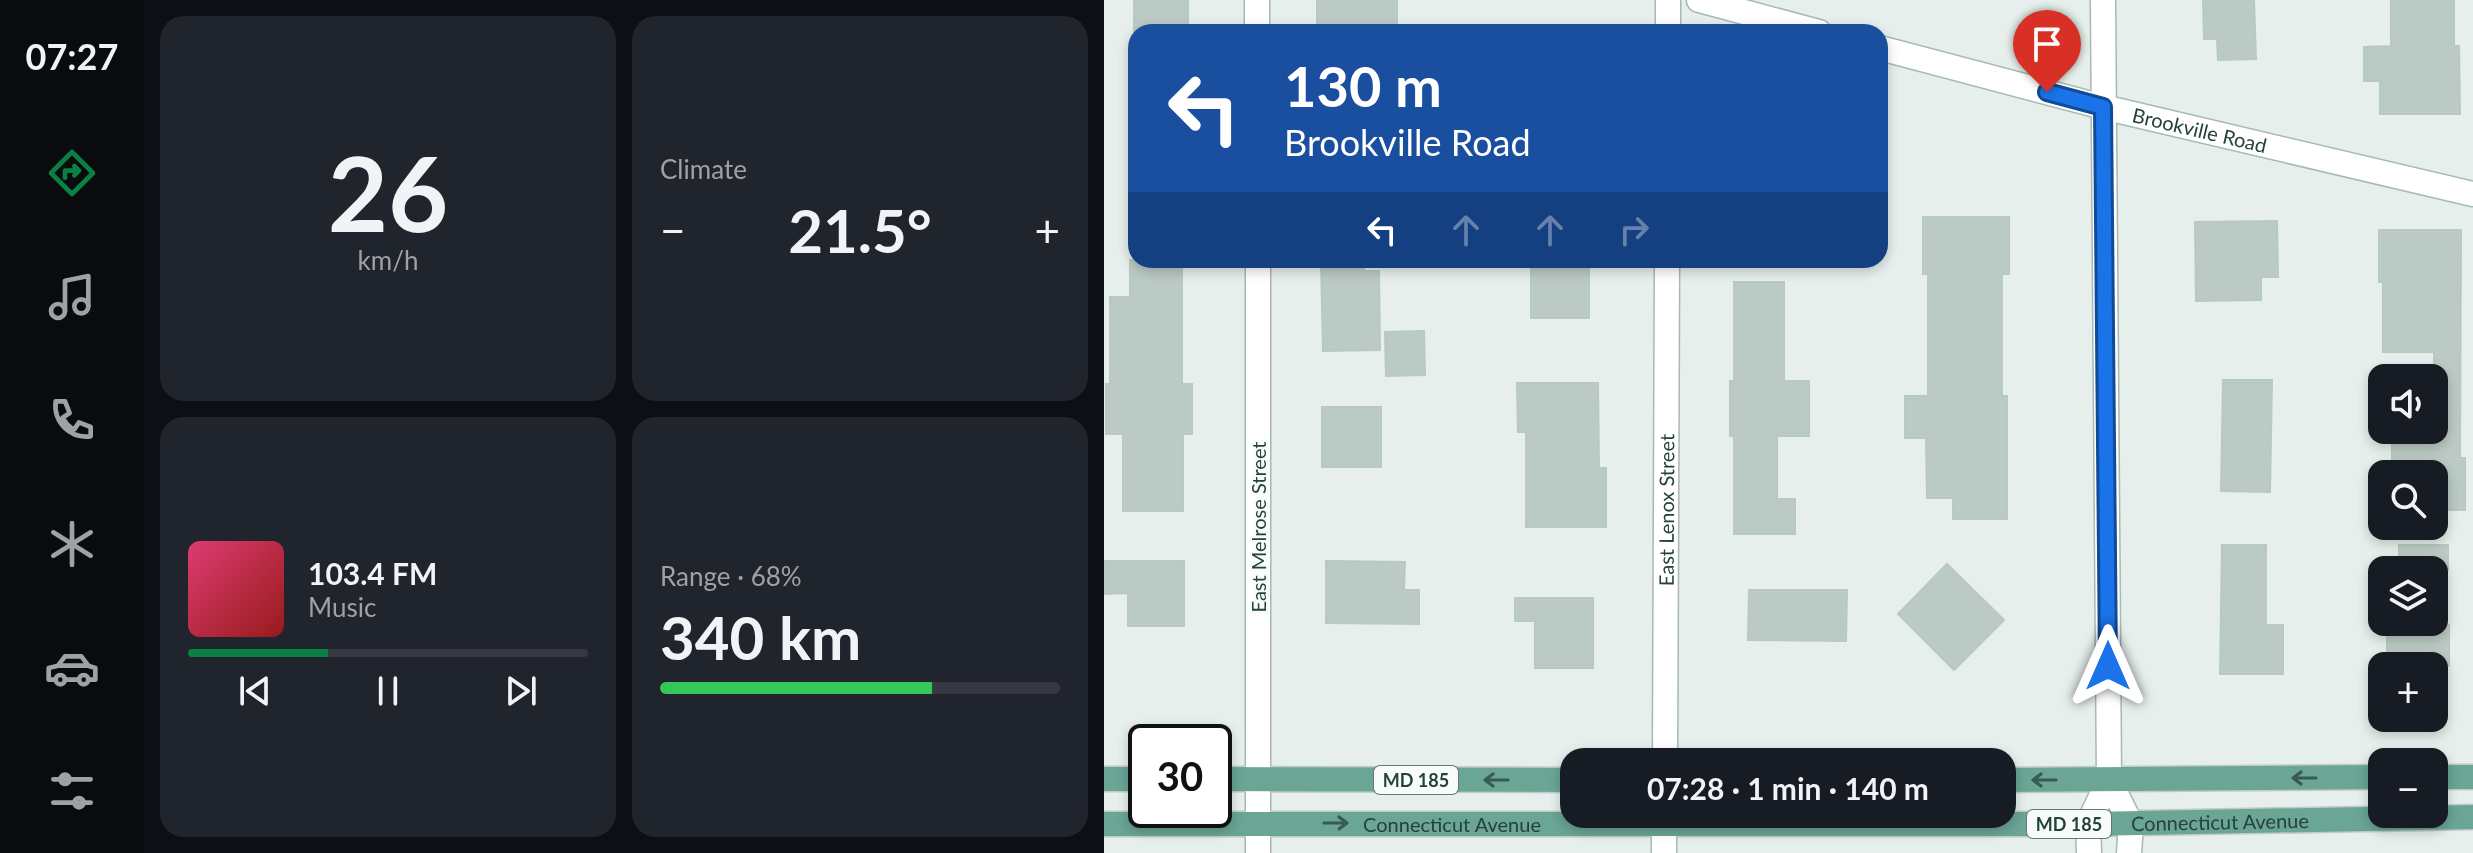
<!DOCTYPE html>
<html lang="en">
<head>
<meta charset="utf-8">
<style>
  :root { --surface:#171b24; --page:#20242c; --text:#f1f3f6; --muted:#9ea1a6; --line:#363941; --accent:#0b8043 }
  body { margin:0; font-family:Lato,sans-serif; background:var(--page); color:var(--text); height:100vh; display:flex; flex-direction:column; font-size:30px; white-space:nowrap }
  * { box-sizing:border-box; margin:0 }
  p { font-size:26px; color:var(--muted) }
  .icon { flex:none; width:44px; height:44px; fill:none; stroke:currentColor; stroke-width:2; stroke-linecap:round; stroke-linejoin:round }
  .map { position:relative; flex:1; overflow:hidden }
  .drawer { display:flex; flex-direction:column; gap:16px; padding:16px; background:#0d0f14; width:960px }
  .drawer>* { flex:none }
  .banner { position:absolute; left:24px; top:24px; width:760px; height:244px; border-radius:24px; box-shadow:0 4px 12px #0003; background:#1a4fa0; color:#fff; overflow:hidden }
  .tools { position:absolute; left:1264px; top:364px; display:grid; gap:16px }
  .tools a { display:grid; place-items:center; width:80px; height:80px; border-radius:16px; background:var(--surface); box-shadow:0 4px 12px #0003; font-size:40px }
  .speed { position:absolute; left:24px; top:724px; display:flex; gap:16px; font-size:40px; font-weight:700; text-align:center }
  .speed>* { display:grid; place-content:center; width:104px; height:104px; border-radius:50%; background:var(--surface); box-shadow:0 4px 12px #0003; line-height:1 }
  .speed .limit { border:4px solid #111; border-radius:12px; background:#fff; color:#111 }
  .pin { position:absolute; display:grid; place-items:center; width:68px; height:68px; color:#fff; margin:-82px -34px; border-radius:50% 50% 50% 0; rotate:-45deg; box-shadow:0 0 8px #0007 }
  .pin .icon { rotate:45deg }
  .me { position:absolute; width:88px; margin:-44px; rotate:0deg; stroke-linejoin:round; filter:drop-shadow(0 0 6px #0008) }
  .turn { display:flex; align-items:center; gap:28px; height:168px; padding:0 24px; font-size:36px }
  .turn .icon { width:104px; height:104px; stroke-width:2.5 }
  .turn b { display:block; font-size:56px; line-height:68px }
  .lanes { display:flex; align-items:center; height:76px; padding:0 24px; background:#0003; justify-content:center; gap:40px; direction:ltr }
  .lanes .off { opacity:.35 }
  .big { font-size:60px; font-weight:700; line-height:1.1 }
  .drawer .widget { flex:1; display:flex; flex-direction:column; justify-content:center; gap:12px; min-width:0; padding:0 28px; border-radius:24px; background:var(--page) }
  .drawer .dial { align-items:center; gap:0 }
  .dial b { font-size:104px; line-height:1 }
  .song { display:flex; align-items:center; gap:24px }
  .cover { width:96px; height:96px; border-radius:12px; background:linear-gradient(135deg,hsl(340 70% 55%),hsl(0 70% 35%)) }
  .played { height:8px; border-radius:4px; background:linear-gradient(90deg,var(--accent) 35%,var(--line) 35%) }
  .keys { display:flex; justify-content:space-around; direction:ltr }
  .heat { display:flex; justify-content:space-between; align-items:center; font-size:44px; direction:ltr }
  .charge { height:12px; border-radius:6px; background:linear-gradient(90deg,#34c759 68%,var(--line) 0) }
  .drawer .tiles { flex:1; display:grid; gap:16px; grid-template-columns:repeat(2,1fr) }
  .trip { position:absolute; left:456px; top:748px; width:456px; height:80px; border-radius:24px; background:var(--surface); box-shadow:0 4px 12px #0003; font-weight:700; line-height:80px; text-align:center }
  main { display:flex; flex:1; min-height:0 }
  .tab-bar { display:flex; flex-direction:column; width:144px; justify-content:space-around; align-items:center; background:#090b0e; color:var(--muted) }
  .tab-bar .icon { width:56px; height:56px }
  .tab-bar .on { color:var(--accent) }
  .tab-bar b { font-size:36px; color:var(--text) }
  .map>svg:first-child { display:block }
  .building { fill:#bbcac4; stroke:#b8c9c2; stroke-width:2 }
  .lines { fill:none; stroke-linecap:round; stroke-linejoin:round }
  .minor-casing { stroke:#a8b8b2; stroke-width:27 }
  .secondary-casing { stroke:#a4bbb3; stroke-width:27 }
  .primary-casing { stroke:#c2cac8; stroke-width:27 }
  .minor { stroke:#fff; stroke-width:24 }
  .secondary { stroke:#fff; stroke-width:24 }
  .primary { stroke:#6aa596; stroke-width:24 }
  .oneway { stroke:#365b51 }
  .route-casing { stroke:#114b97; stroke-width:20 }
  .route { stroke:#1a73e8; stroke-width:14 }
  .labels { text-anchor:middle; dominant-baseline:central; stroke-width:6; stroke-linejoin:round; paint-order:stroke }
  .shield { fill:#f7fbf9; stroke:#637a73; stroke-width:2 }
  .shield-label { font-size:18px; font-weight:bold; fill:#24423a }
  .street-label { font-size:20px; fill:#24423a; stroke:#f7fbf9 }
</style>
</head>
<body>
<main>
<nav class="tab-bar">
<b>07:27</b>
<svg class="icon on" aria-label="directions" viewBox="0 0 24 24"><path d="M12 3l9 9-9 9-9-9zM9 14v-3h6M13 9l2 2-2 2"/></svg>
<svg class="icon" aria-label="music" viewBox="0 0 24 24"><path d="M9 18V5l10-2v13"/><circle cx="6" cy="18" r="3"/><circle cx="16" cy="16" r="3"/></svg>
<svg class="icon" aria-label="phone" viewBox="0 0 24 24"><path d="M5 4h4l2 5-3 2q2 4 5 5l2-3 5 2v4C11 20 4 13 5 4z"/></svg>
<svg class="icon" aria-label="climate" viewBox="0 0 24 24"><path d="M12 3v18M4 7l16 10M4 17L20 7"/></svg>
<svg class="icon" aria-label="car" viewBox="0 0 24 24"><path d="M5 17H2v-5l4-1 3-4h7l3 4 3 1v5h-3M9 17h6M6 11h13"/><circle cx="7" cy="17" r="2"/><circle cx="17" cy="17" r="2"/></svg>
<svg class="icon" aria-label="filters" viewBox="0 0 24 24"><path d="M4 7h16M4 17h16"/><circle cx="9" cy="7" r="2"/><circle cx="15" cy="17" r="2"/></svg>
</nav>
<section class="drawer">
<div class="tiles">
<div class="widget dial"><b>26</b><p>km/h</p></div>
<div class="widget"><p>Climate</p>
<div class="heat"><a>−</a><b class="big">21.5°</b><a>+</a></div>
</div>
<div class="widget">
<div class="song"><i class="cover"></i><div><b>103.4 FM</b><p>Music</p></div></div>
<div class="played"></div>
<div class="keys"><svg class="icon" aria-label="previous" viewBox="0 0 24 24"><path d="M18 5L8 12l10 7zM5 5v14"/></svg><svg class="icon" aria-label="pause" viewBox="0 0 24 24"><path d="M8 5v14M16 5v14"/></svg><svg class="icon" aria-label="next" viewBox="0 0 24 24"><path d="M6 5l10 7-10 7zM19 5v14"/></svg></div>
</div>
<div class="widget"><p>Range · 68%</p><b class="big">340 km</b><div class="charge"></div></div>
</div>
</section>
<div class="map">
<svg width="1369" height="853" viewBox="0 0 1369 853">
  <rect width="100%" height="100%" fill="#e6efeb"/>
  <g class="building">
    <rect x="30" y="0" width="54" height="32"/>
    <rect x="213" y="0" width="80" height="32"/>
    <polygon points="1099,0 1150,0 1152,59 1114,60 1113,39 1100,39"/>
    <polygon points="1287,0 1350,0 1350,46 1355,46 1356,114 1276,114 1276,81 1260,81 1260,47 1287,46"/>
    <polygon points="819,217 905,217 905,274 898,274 898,396 903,396 903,519 849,519 849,498 823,498 822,438 801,438 801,396 824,396 824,274 819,274"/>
    <polygon points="1173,221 1174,277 1157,277 1157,300 1092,301 1091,222"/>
    <polygon points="1275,230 1357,230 1356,458 1361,458 1361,510 1330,510 1330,474 1288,474 1288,430 1330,430 1330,352 1279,352 1279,282 1275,282"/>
    <polygon points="26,260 78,260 78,384 88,384 88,434 79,434 79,511 19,511 19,434 2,434 2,384 6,384 6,297 26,297"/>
    <polygon points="217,260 260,260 260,271 275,271 276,350 219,351"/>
    <rect x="427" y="260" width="58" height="58"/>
    <polygon points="630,282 680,282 680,381 705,381 705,436 673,436 673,499 691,499 691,534 630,534 630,436 626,436 626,381 630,381"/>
    <polygon points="320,331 321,375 282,376 281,332"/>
    <polygon points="1119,380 1168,380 1166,492 1117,491"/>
    <polygon points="413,383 494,383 495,468 502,468 502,527 422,527 422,432 414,432"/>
    <rect x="218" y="407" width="59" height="60"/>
    <polygon points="1118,545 1162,545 1162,625 1179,625 1179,674 1116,674"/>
    <rect x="1295" y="545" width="49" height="25"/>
    <polygon points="0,561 80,561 80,626 24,626 24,593 0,594"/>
    <polygon points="222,561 301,562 300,590 315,590 315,624 222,623"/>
    <polygon points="843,564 900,620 850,670 794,614"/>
    <polygon points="645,590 743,590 742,641 644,640"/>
    <polygon points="411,598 489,598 489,668 431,668 431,621 411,621"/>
    <rect x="1283" y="625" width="62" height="41"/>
  </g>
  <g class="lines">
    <defs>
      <g id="minor">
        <polyline points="153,0 153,32"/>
        <polyline points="564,0 564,32"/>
        <polyline points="154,260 154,853"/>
        <path id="s1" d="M561 762 563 260"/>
        <polyline points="1005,780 1027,824 1025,853"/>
        <polyline points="560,853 560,814"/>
        <polyline points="985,853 984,824 1005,780 999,0"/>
      </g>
      <g id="secondary">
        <polyline points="595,0 715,32"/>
        <path id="s2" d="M776 48 999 107 1369 194"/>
      </g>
      <g id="primary">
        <polyline points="1330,777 1369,777"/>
        <polyline points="0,779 42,779"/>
        <polyline points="110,779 470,780"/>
        <polyline points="898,780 1278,777"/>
        <path id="s3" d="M0 824H984L1369 817"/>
      </g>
    </defs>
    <use href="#minor" class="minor-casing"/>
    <use href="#secondary" class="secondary-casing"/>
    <use href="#primary" class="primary-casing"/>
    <use href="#minor" class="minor"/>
    <use href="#secondary" class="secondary"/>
    <use href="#primary" class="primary"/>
  </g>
  <defs><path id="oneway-shaft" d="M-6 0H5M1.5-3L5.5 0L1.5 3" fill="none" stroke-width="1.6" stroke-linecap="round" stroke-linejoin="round" transform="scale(2)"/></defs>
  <g class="oneway">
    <use href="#oneway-shaft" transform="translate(1200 778) rotate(180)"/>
    <use href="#oneway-shaft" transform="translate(392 780) rotate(180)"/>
    <use href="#oneway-shaft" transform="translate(940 780) rotate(180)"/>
    <use href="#oneway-shaft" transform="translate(232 823)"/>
  </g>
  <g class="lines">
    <defs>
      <polyline id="route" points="943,92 999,107 1004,666"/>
    </defs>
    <use href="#route" class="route-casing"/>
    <use href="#route" class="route"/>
  </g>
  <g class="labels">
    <g class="shield">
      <rect x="270" y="766" width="84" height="28" rx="6"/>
      <rect x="923" y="810" width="84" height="28" rx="6"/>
    </g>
    <g class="shield-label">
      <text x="312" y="780">MD 185</text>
      <text x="965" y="824">MD 185</text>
    </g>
    <g class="street-label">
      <text stroke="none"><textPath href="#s2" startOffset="330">Brookville Road</textPath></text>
      <text stroke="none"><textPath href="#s1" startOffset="252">East Lenox Street</textPath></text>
      <text transform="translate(154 527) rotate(-90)">East Melrose Street</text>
      <text stroke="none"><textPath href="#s3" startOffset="1116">Connecticut Avenue</textPath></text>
      <text stroke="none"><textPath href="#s3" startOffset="348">Connecticut Avenue</textPath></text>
    </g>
  </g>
</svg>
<div class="tools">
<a><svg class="icon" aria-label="sound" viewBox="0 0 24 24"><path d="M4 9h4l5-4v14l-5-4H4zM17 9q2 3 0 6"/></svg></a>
<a><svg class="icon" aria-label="search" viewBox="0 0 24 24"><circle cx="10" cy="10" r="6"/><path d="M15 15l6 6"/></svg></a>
<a><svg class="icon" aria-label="layers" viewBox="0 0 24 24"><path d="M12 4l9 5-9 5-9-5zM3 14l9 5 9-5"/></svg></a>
<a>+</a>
<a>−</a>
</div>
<div class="speed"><div class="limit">30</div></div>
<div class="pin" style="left:943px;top:92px;background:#d93025"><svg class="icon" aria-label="arrive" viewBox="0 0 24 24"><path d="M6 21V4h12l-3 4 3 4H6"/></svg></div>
<svg class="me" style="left:1004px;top:666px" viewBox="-20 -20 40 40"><path d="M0-17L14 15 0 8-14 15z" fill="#1a73e8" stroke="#fff" stroke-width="4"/></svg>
<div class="trip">07:28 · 1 min · 140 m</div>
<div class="banner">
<div class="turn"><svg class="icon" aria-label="left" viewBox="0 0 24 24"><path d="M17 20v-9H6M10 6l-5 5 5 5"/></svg><div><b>130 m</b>Brookville Road</div></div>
<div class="lanes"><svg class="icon" aria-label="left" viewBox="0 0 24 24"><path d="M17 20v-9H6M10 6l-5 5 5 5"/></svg><svg class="icon off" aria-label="ahead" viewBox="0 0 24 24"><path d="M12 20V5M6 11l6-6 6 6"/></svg><svg class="icon off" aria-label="ahead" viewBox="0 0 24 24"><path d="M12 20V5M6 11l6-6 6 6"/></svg><svg class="icon off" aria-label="right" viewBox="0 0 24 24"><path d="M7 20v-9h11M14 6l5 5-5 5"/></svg></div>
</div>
</div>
</main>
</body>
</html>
